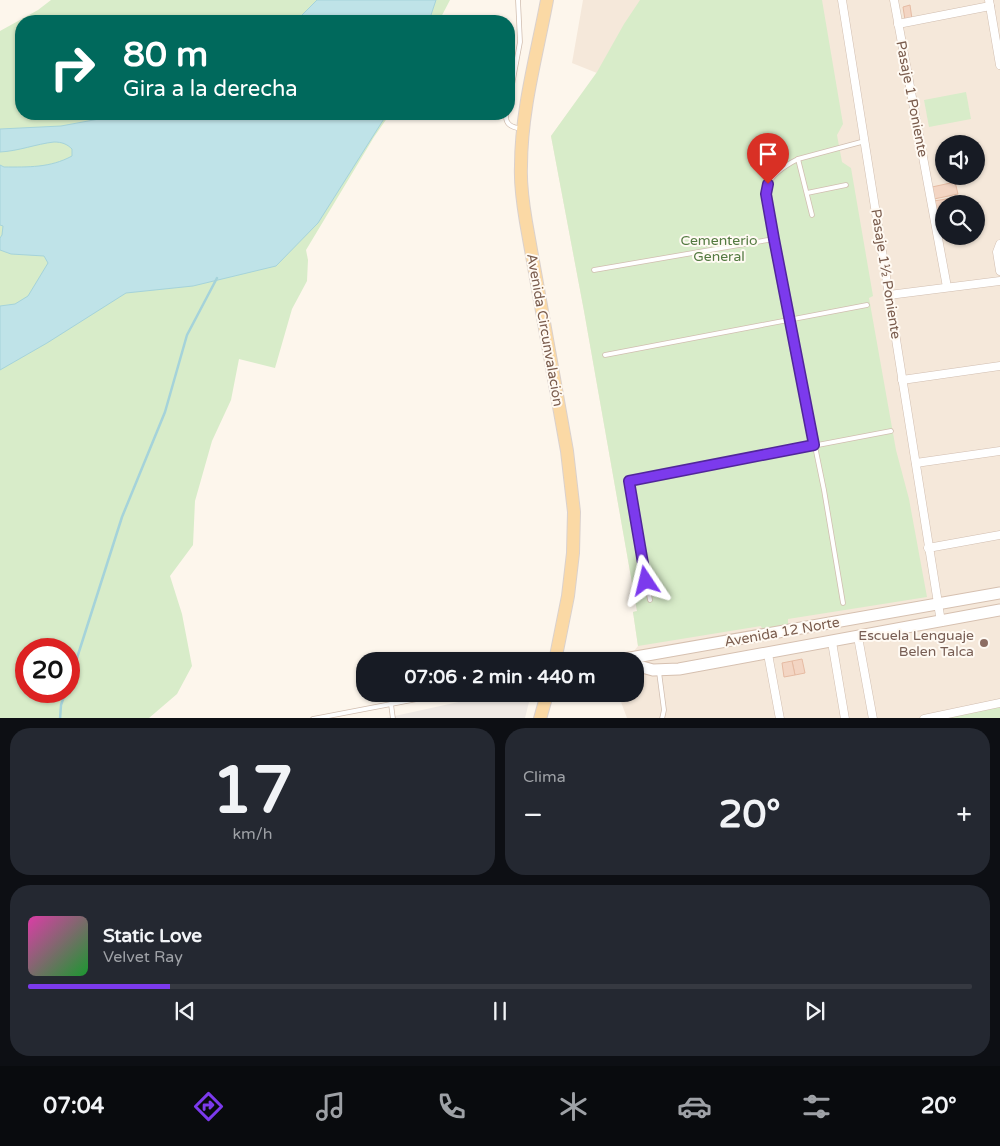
<!DOCTYPE html>
<html lang="es">
<head>
<meta charset="utf-8">
<style>
  :root { --surface:#171b24; --page:#242831; --text:#f1f3f6; --muted:#9ea1a6; --line:#363941; --accent:#7c3aed }
  body { margin:0; font-family:"Varela Round",sans-serif; background:var(--page); color:var(--text); height:100vh; display:flex; flex-direction:column; font-size:19px; white-space:nowrap }
  * { box-sizing:border-box; margin:0 }
  p { font-size:16px; color:var(--muted) }
  .icon { flex:none; width:28px; height:28px; fill:none; stroke:currentColor; stroke-width:2; stroke-linecap:round; stroke-linejoin:round }
  .map { position:relative; height:718px; overflow:hidden }
  .sheet { display:flex; flex-direction:column; gap:10px; padding:10px; background:#0d0f14; flex:1 }
  .sheet>* { flex:none }
  .hud { position:absolute; left:15px; top:15px; width:500px; height:105px; border-radius:20px; box-shadow:0 1px 4px #0004; background:#00695c; color:#fff; overflow:hidden }
  .tools { position:absolute; left:935px; top:135px; display:grid; gap:10px }
  .tools a { display:grid; place-items:center; width:50px; height:50px; border-radius:50%; background:var(--surface); box-shadow:0 1px 4px #0004; font-size:25px }
  .speed { position:absolute; left:15px; top:638px; display:flex; gap:10px; font-size:25px; font-weight:700; text-align:center }
  .speed>* { display:grid; place-content:center; width:65px; height:65px; border-radius:50%; background:var(--surface); box-shadow:0 1px 4px #0004; line-height:1 }
  .speed .limit { border:8px solid #d22; background:#fff; color:#111 }
  .pin { position:absolute; display:grid; place-items:center; width:42px; height:42px; color:#fff; margin:-51px -21px; border-radius:50% 50% 50% 0; rotate:-45deg; box-shadow:0 0 5px #0007 }
  .pin .icon { rotate:45deg }
  .me { position:absolute; width:55px; margin:-28px; rotate:350deg; stroke-linejoin:round; filter:drop-shadow(0 0 4px #0008) }
  .turn { display:flex; align-items:center; gap:18px; height:105px; padding:0 25px; font-size:22px }
  .turn .icon { width:65px; height:65px; stroke-width:2.5 }
  .turn b { display:block; font-size:35px; line-height:42px }
  .big { font-size:38px; font-weight:800; line-height:1.1 }
  .sheet .widget { flex:1; display:flex; flex-direction:column; justify-content:center; gap:8px; min-width:0; padding:0 18px; border-radius:20px; background:var(--page) }
  .sheet .dial { align-items:center; gap:0 }
  .dial b { font-size:65px; line-height:1 }
  .song { display:flex; align-items:center; gap:15px }
  .cover { width:60px; height:60px; border-radius:8px; background:linear-gradient(135deg,hsl(320 70% 55%),hsl(130 70% 35%)) }
  .played { height:5px; border-radius:2px; background:linear-gradient(90deg,var(--accent) 15%,var(--line) 15%) }
  .keys { display:flex; justify-content:space-around; direction:ltr }
  .heat { display:flex; justify-content:space-between; align-items:center; font-size:28px; direction:ltr }
  .sheet .tiles { flex:1; display:grid; gap:10px; grid-template-columns:1fr 1fr }
  .widget:last-child { grid-column:span 2 }
  .trip { position:absolute; left:356px; top:652px; width:288px; height:50px; border-radius:20px; background:var(--surface); box-shadow:0 1px 4px #0004; font-weight:800; line-height:50px; text-align:center }
  .dock { display:flex; height:80px; justify-content:space-around; align-items:center; background:#090b0e; color:var(--muted) }
  .dock .icon { width:35px; height:35px }
  .dock .on { color:var(--accent) }
  .dock b { font-size:22px; color:var(--text) }
  .map>svg:first-child { display:block }
  .residential { fill:#f5e8da; fill-rule:evenodd }
  .industrial { fill:#efe9e4 }
  .green { fill:#d8ecc9; fill-rule:evenodd }
  .water { fill:#bfe3e8; stroke:#a5d3da }
  .lines { fill:none; stroke-linecap:round; stroke-linejoin:round }
  .stream { stroke:#a5d3da; stroke-width:2.5 }
  .building { fill:#f3d5c3; stroke:#e6bba3 }
  .lane-casing { stroke:#d1beb0; stroke-width:5.5 }
  .street-casing { stroke:#d1beb0; stroke-width:9 }
  .secondary-casing { stroke:#d6c0b0; stroke-width:13 }
  .primary-casing { stroke:#dad1cd; stroke-width:14 }
  .lane { stroke:#fff; stroke-width:4 }
  .street { stroke:#fff; stroke-width:8 }
  .secondary { stroke:#fff; stroke-width:11 }
  .primary { stroke:#fbd9a5; stroke-width:12 }
  .route-casing { stroke:#51269a; stroke-width:12 }
  .route { stroke:#7c3aed; stroke-width:9 }
  .education-dot { fill:#8d6e63; stroke:#fffaf3; stroke-width:2 }
  .labels { text-anchor:middle; dominant-baseline:central; stroke-width:4; stroke-linejoin:round; paint-order:stroke }
  .street-label { font-size:14px; fill:#7a5c4d; stroke:#fffaf3 }
  .park-label { font-size:14px; fill:#537a41; stroke:#fffaf3 }
  .education-label { font-size:14px; fill:#785e54; stroke:#fffaf3; text-anchor:end }
</style>
</head>
<body>
<div class="map">
<svg width="1000" height="719" viewBox="0 0 1000 719">
  <rect width="100%" height="100%" fill="#fdf6ec"/>
  <path class="residential" d="M583 0H1000V718H627L618 694H635V661H626L638 646 633 612 637 611 584 311 551 136 597 73 572 63ZM944 144H976V176H944ZM944 204H976V236H944Z"/>
  <polygon class="industrial" points="495,694 531,694 525,718 381,719"/>
  <g class="green">
    <path d="M51 0H450L439 21H21V114H390L374 137 306 250 308 260 307 281 292 309 275 368 239 359 231 400 212 441 195 501 193 545 170 576 182 614 192 666 177 694 149 718H0V31L38 10ZM26 649H69V691H26Z"/>
    <polygon points="640,0 822,0 843,124 837,135 842,162 851,168 873,296 869,298 896,450 909,499 927,597 788,619 788,624 762,629 761,626 638,646 633,612 637,611 584,311 551,136 597,72 624,24"/>
    <polygon points="966,92 971,119 929,127 924,100"/>
    <polygon points="1000,707 1000,718 952,718 951,714"/>
  </g>
  <g class="water">
    <polygon points="317,0 436,0 429,21 294,21 300,17"/>
    <path d="M126 114H387L318 223 276 266 193 286 126 293 47 343 0 370V306L15 304 28 296 48 263 44 256 11 254 0 250V238L2 235 3 226 0 225V165L4 167C28 167 50 168 72 156V149C67 144 62 142 54 142 36 144 19 151 0 152V129L61 126Z"/>
  </g>
  <g class="lines">
    <g class="stream">
      <polyline points="69,683 122,517 165,412 187,335 217,278"/>
      <polyline points="60,719 61,705 66,691"/>
    </g>
  </g>
  <g class="building">
    <polygon points="910,5 912,19 905,20 903,7"/>
    <polygon points="955,182 958,194 934,199 932,187"/>
    <polygon points="952,198 954,204 944,204 944,210 937,212 934,201"/>
    <polygon points="802,659 805,673 795,675 792,661"/>
    <polygon points="792,661 795,675 784,677 782,663"/>
  </g>
  <g class="lines">
    <defs>
      <g id="lane">
        <polyline points="509,101 520,42 518,0"/>
        <path d="M506 114C505 125 512 127 521 129"/>
        <polyline points="798,159 812,215"/>
        <polyline points="807,193 846,185"/>
        <polyline points="594,270 774,239"/>
        <polyline points="605,355 867,305"/>
        <polyline points="650,600 629,481 891,431"/>
        <path d="M843 603 824 490 786 305 766 188C771 175 786 165 798 159L865 141"/>
        <polyline points="659,672 664,710 662,719"/>
        <polyline points="391,704 393,719"/>
        <polyline points="313,719 443,694"/>
      </g>
      <g id="street">
        <polyline points="842,0 941,622"/>
        <polyline points="894,0 947,287"/>
        <polyline points="989,0 1000,65"/>
        <polyline points="898,24 990,6"/>
        <polyline points="1000,244 997,252 1000,271"/>
        <polyline points="889,295 1000,281"/>
        <polyline points="902,380 1000,366"/>
        <polyline points="916,463 1000,451"/>
        <polyline points="928,548 1000,535"/>
        <polyline points="858,637 873,719"/>
        <polyline points="832,642 845,719"/>
        <polyline points="768,654 780,719"/>
        <polyline points="924,719 1000,703"/>
      </g>
      <g id="secondary">
        <polyline points="613,661 1000,593"/>
        <polyline points="635,665 653,670 679,669 1000,610"/>
      </g>
      <g id="primary">
        <path d="M547 0C537 54 521 110 521 166 520 185 523 204 526 222L567 451 574 512 573 553 568 596 555 661"/>
        <polyline points="540,719 547,694"/>
      </g>
    </defs>
    <use href="#lane" class="lane-casing"/>
    <use href="#street" class="street-casing"/>
    <use href="#secondary" class="secondary-casing"/>
    <use href="#primary" class="primary-casing"/>
    <use href="#lane" class="lane"/>
    <use href="#street" class="street"/>
    <use href="#secondary" class="secondary"/>
    <use href="#primary" class="primary"/>
  </g>
  <g class="lines">
    <defs>
      <polyline id="route" points="646,581 629,481 814,445 774,239 766,194 768,184"/>
    </defs>
    <use href="#route" class="route-casing"/>
    <use href="#route" class="route"/>
  </g>
  <circle class="education-dot" cx="984" cy="643" r="5"/>
  <g class="labels">
    <g class="street-label">
      <text transform="translate(912 99) rotate(79)">Pasaje 1 Poniente</text>
      <text transform="translate(886 274) rotate(81)">Pasaje 1½ Poniente</text>
      <text transform="translate(545 330) rotate(80)">Avenida Circunvalación</text>
      <text transform="translate(782 632) rotate(-10)">Avenida 12 Norte</text>
    </g>
    <g class="park-label">
      <text x="719" y="240">Cementerio<tspan x="719" dy="16">General</tspan></text>
    </g>
    <g class="education-label">
      <text x="974" y="635">Escuela Lenguaje<tspan x="974" dy="16">Belen Talca</tspan></text>
    </g>
  </g>
</svg>
<div class="tools">
<a><svg class="icon" aria-label="sound" viewBox="0 0 24 24"><path d="M4 9h4l5-4v14l-5-4H4zM17 9q2 3 0 6"/></svg></a>
<a><svg class="icon" aria-label="search" viewBox="0 0 24 24"><circle cx="10" cy="10" r="6"/><path d="M15 15l6 6"/></svg></a>
</div>
<div class="speed"><div class="limit">20</div></div>
<div class="pin" style="left:768px;top:184px;background:#d93025"><svg class="icon" aria-label="arrive" viewBox="0 0 24 24"><path d="M6 21V4h12l-3 4 3 4H6"/></svg></div>
<svg class="me" style="left:646px;top:581px" viewBox="-20 -20 40 40"><path d="M0-17L14 15 0 8-14 15z" fill="#7c3aed" stroke="#fff" stroke-width="4"/></svg>
<div class="trip">07:06 · 2 min · 440 m</div>
<div class="hud">
<div class="turn"><svg class="icon" aria-label="right" viewBox="0 0 24 24"><path d="M7 20v-9h11M14 6l5 5-5 5"/></svg><div><b>80 m</b>Gira a la derecha</div></div>
</div>
</div>
<section class="sheet">
<div class="tiles">
<div class="widget dial"><b>17</b><p>km/h</p></div>
<div class="widget"><p>Clima</p>
<div class="heat"><a>−</a><b class="big">20°</b><a>+</a></div>
</div>
<div class="widget">
<div class="song"><i class="cover"></i><div><b>Static Love</b><p>Velvet Ray</p></div></div>
<div class="played"></div>
<div class="keys"><svg class="icon" aria-label="previous" viewBox="0 0 24 24"><path d="M18 5L8 12l10 7zM5 5v14"/></svg><svg class="icon" aria-label="pause" viewBox="0 0 24 24"><path d="M8 5v14M16 5v14"/></svg><svg class="icon" aria-label="next" viewBox="0 0 24 24"><path d="M6 5l10 7-10 7zM19 5v14"/></svg></div>
</div>
</div>
</section>
<nav class="dock">
<b>07:04</b>
<svg class="icon on" aria-label="directions" viewBox="0 0 24 24"><path d="M12 3l9 9-9 9-9-9zM9 14v-3h6M13 9l2 2-2 2"/></svg>
<svg class="icon" aria-label="music" viewBox="0 0 24 24"><path d="M9 18V5l10-2v13"/><circle cx="6" cy="18" r="3"/><circle cx="16" cy="16" r="3"/></svg>
<svg class="icon" aria-label="phone" viewBox="0 0 24 24"><path d="M5 4h4l2 5-3 2q2 4 5 5l2-3 5 2v4C11 20 4 13 5 4z"/></svg>
<svg class="icon" aria-label="climate" viewBox="0 0 24 24"><path d="M12 3v18M4 7l16 10M4 17L20 7"/></svg>
<svg class="icon" aria-label="car" viewBox="0 0 24 24"><path d="M5 17H2v-5l4-1 3-4h7l3 4 3 1v5h-3M9 17h6M6 11h13"/><circle cx="7" cy="17" r="2"/><circle cx="17" cy="17" r="2"/></svg>
<svg class="icon" aria-label="filters" viewBox="0 0 24 24"><path d="M4 7h16M4 17h16"/><circle cx="9" cy="7" r="2"/><circle cx="15" cy="17" r="2"/></svg>
<b>20°</b>
</nav>
</body>
</html>
